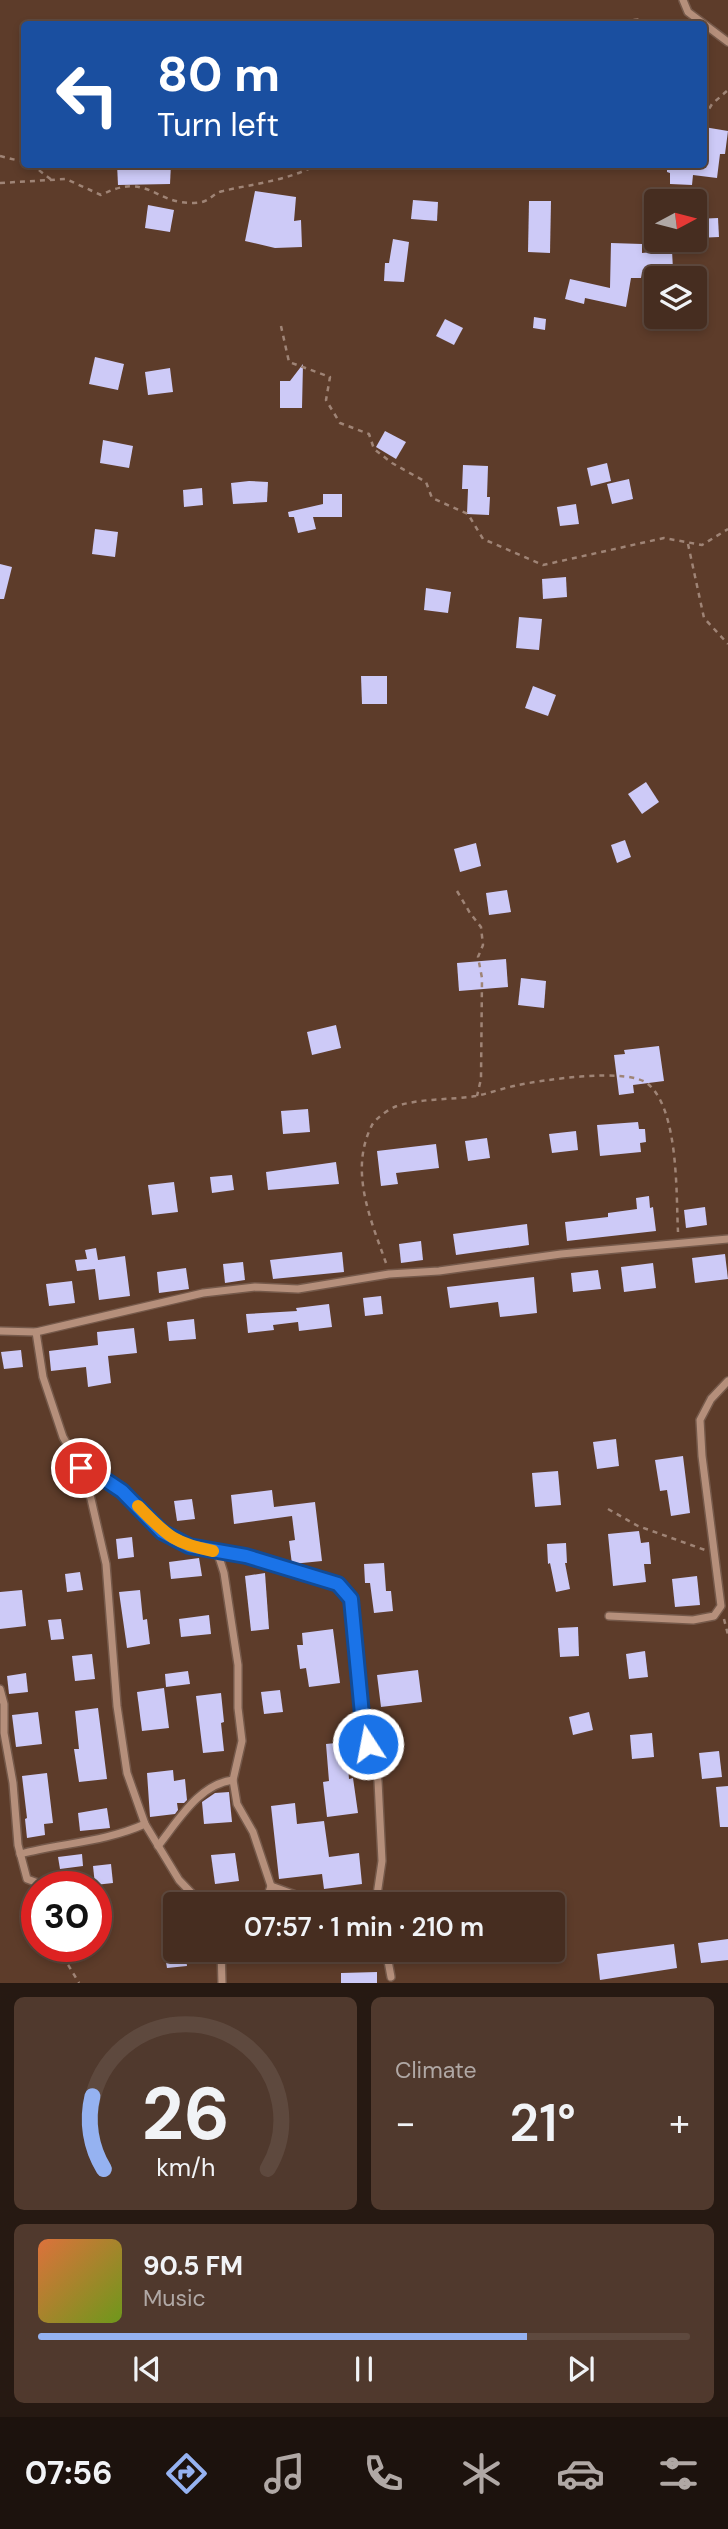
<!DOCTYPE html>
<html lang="en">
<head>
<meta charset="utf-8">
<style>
  :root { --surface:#462d20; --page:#50392d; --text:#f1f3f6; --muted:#b0a8a5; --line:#5e493e; --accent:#95b2f1 }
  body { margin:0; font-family:"DM Sans",sans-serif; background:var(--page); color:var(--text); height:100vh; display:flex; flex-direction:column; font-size:26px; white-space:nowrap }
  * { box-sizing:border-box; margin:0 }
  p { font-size:23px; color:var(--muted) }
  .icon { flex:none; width:38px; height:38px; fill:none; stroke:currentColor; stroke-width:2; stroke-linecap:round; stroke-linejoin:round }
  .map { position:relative; height:1983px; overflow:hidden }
  .sheet { display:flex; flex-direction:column; gap:14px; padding:14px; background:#261912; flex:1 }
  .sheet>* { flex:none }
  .top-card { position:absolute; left:21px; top:21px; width:686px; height:147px; border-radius:7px; box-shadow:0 4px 10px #0003,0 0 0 2px var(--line); background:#1a4fa0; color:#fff; overflow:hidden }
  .needle { width:46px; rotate:83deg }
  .fabs { position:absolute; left:644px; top:189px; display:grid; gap:14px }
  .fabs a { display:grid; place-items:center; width:63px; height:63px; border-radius:7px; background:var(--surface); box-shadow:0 4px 10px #0003,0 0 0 2px var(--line); font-size:35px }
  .speed { position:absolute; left:21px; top:1871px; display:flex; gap:14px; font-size:35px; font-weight:700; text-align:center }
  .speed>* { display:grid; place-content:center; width:91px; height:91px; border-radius:50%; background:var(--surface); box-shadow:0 4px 10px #0003,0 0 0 2px var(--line); line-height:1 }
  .speed .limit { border:10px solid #d22; background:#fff; color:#111 }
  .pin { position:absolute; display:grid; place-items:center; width:60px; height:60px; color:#fff; margin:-30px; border:4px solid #fff; border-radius:50%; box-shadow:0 2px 7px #0007 }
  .me { position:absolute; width:77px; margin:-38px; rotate:349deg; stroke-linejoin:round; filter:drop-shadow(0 0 5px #0008) }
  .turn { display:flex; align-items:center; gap:24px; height:147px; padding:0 21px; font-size:32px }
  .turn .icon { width:91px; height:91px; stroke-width:2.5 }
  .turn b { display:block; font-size:49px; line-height:60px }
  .big { font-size:52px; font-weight:600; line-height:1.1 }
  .sheet .tile { flex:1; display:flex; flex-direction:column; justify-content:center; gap:10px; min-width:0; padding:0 24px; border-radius:10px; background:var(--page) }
  .sheet .dial { align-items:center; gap:0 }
  .dial svg { height:182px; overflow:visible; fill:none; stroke:var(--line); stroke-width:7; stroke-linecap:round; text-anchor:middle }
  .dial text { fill:var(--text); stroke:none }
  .song { display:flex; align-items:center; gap:21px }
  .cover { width:84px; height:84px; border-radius:10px; background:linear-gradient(135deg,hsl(20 70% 55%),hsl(80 70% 35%)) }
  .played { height:7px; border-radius:4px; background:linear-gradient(90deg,var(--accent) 75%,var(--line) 75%) }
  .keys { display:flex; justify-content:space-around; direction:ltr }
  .heat { display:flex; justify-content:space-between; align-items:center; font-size:38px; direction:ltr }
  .sheet .tiles { flex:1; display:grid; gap:14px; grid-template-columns:1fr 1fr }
  .tile:last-child { grid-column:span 2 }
  .trip { position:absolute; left:163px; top:1892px; width:402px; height:70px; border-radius:7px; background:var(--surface); box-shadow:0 4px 10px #0003,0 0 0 2px var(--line); font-weight:600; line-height:70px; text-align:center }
  .menu { display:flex; height:112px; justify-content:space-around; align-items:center; background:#1c120d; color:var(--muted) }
  .menu .icon { width:49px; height:49px }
  .menu .on { color:var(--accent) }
  .menu b { font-size:32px; color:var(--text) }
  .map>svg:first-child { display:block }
  .building { fill:#cdcaf7 }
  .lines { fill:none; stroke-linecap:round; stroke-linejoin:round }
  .street-casing { stroke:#75594a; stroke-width:10 }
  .path { stroke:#9f8476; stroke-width:2.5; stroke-dasharray:5 5; stroke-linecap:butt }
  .street { stroke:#b58f7b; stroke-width:7 }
  .route-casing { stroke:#114b97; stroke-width:18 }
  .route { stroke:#1a73e8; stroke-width:12 }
  .slow { stroke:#f59e0b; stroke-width:12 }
</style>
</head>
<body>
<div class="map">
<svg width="728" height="1983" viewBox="0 0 728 1983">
  <rect width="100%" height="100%" fill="#5d3c2a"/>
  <g class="building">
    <polygon points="704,127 728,131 725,154 720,154 717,178 693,175 692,185 670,184 670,173 667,172 667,164 704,164"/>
    <polygon points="117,164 171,164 170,184 118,185"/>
    <polygon points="255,191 296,197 294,221 301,220 302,247 275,248 245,241"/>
    <polygon points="413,200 438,202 437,221 411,219"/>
    <polygon points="529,201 551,201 550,253 528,252"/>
    <polygon points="148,205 174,210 170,232 145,228"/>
    <polygon points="718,218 719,237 697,238 696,219"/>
    <polygon points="393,239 409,242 404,282 384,281 385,263 389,263"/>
    <polygon points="611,243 642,244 642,253 672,250 673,270 642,272 641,278 631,278 626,307 585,298 584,304 565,299 570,279 610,288"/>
    <polygon points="700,265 702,278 689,278 687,267"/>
    <polygon points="534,317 546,319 545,330 533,328"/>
    <polygon points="445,319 463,328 454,345 436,336"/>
    <polygon points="95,357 124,364 118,390 89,384"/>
    <polygon points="303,364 302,408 280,408 280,381 290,381"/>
    <polygon points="170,368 173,392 148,395 145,372"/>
    <polygon points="385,431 406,442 396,459 376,447"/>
    <polygon points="103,440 133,446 129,468 100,463"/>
    <polygon points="607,463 611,481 591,486 587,468"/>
    <polygon points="463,465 488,466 487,497 490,497 489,515 467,514 468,489 462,489"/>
    <polygon points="629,479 633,499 612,504 607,484"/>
    <polygon points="249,481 268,482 267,502 233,504 231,483"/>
    <polygon points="202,488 203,505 184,507 183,490"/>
    <polygon points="323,494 342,494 342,517 313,517 316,529 298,533 294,517 289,517 288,512 323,504"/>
    <polygon points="576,504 579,524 560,526 557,507"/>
    <polygon points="95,529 118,532 115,557 92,554"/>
    <polygon points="0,564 12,567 4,599 0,599"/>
    <polygon points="566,577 567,597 543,599 542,579"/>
    <polygon points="426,588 451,592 448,613 424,610"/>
    <polygon points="519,617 542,619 539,650 516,648"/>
    <polygon points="361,676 387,676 387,704 362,704"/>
    <polygon points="533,686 556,695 548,716 525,708"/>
    <polygon points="646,782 659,802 642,814 628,794"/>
    <polygon points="625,840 631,857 617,863 611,845"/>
    <polygon points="476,843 481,866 460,872 454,849"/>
    <polygon points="507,890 511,912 489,915 486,893"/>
    <polygon points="506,959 508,987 459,991 457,963"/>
    <polygon points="521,978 546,981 544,1008 518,1005"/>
    <polygon points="336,1025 341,1048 312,1055 307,1032"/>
    <polygon points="659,1046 664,1081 633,1085 634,1093 619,1095 614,1055 625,1054 624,1050"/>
    <polygon points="308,1109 310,1132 283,1134 281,1111"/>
    <polygon points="638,1122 639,1129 645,1129 646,1142 640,1143 641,1152 600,1156 597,1125"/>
    <polygon points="576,1131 578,1150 552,1153 549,1134"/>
    <polygon points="487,1138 490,1158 468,1161 465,1141"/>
    <polygon points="436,1144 439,1168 396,1173 398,1184 381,1186 377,1151"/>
    <polygon points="336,1162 339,1184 268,1190 266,1172"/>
    <polygon points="232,1175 234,1190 212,1193 210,1177"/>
    <polygon points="174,1182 178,1212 152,1215 148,1185"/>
    <polygon points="649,1196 650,1208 653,1207 656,1231 567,1241 565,1222 608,1217 608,1213 637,1209 636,1198"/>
    <polygon points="705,1207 707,1225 686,1228 684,1210"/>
    <polygon points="527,1224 529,1245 456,1255 453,1234"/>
    <polygon points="421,1241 423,1260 401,1263 399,1244"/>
    <polygon points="96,1248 98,1260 125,1256 130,1296 99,1300 95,1269 77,1271 75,1260 87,1259 85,1250"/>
    <polygon points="342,1252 344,1272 273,1279 270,1260"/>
    <polygon points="725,1254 728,1279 695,1283 692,1258"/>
    <polygon points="243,1262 245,1280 225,1283 223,1264"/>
    <polygon points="653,1263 656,1288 624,1292 621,1267"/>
    <polygon points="186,1268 189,1289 159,1293 157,1272"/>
    <polygon points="598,1270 601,1289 573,1292 571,1273"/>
    <polygon points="534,1277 537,1313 500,1317 498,1302 450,1308 447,1287"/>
    <polygon points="72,1281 75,1303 49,1306 46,1284"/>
    <polygon points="381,1296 383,1314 365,1316 363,1298"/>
    <polygon points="329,1304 332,1327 299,1331 298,1322 273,1325 274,1330 248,1333 246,1314 297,1311 296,1308"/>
    <polygon points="194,1319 196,1339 169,1341 167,1322"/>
    <polygon points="134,1328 137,1353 108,1356 111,1383 88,1387 86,1367 51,1371 49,1351 98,1345 97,1332"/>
    <polygon points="21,1350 23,1367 4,1369 1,1352"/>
    <polygon points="616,1439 619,1466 597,1469 593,1442"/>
    <polygon points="683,1456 690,1513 671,1516 667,1490 660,1491 655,1460"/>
    <polygon points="558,1471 561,1505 535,1507 532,1473"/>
    <polygon points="272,1490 274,1507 315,1502 322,1561 292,1564 289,1541 295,1540 292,1516 234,1524 231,1495"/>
    <polygon points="192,1499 195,1519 177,1521 174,1501"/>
    <polygon points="639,1531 641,1543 649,1542 651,1564 644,1564 646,1582 613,1586 608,1534"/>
    <polygon points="132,1537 134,1557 118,1559 116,1539"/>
    <polygon points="566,1543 567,1563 565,1563 570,1589 556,1592 550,1563 548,1564 547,1544"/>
    <polygon points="199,1558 202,1576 171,1579 169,1562"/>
    <polygon points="384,1563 386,1591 391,1591 393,1611 374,1613 370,1583 365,1583 364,1564"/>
    <polygon points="80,1572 83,1590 67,1592 65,1574"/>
    <polygon points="265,1573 269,1629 251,1631 245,1576"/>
    <polygon points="697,1576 700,1605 675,1607 672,1579"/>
    <polygon points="22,1590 26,1626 0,1629 0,1592"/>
    <polygon points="140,1590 143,1620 147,1619 150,1644 127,1648 119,1592"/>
    <polygon points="209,1615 211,1634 181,1637 179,1619"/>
    <polygon points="61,1619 64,1639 51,1640 48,1620"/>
    <polygon points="578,1627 579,1656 560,1657 558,1628"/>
    <polygon points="333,1629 340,1683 309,1687 306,1668 300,1669 297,1645 303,1645 302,1633"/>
    <polygon points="645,1651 648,1677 629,1679 626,1654"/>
    <polygon points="92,1654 95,1679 75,1681 72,1656"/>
    <polygon points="418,1670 422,1702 381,1707 377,1675"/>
    <polygon points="188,1671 190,1684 166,1687 165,1674"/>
    <polygon points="26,1673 28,1692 9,1694 7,1676"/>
    <polygon points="164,1688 169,1728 142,1731 137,1692"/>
    <polygon points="280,1690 283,1712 264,1714 261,1692"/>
    <polygon points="221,1693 224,1722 221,1723 224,1751 203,1753 196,1696"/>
    <polygon points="98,1708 107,1779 79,1782 74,1749 79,1749 75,1711"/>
    <polygon points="38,1712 42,1744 16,1747 12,1715"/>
    <polygon points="589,1712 593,1730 573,1735 569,1717"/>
    <polygon points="652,1733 654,1757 632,1759 630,1735"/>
    <polygon points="346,1742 349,1779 353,1778 358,1813 327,1817 323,1782 329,1781 326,1744"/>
    <polygon points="719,1751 722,1777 702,1779 699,1753"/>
    <polygon points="173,1770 174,1781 185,1779 187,1800 184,1803 177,1803 178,1810 175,1814 150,1817 147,1773"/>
    <polygon points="47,1773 53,1823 44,1824 45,1835 27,1838 25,1819 27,1818 22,1776"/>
    <polygon points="728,1786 728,1827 720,1827 716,1787"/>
    <polygon points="229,1792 232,1822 204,1824 202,1802 215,1793"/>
    <polygon points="295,1803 297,1824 324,1821 329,1857 359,1853 362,1884 324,1889 322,1874 279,1879 271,1806"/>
    <polygon points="107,1808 110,1828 80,1831 78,1813"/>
    <polygon points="235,1853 239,1881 215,1884 211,1855"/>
    <polygon points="82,1854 83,1866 60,1869 58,1857"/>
    <polygon points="111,1864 113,1883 95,1885 93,1866"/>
    <polygon points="728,1939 728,1960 701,1963 698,1943"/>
    <polygon points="674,1944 677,1968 600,1980 597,1954"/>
    <polygon points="164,1950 185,1950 187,1966 167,1968"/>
    <polygon points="377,1972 377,1983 341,1983 341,1973"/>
  </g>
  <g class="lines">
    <defs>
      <g id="street">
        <polyline points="683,0 688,12 728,42"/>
        <polyline points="0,1331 36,1332 203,1293 255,1287 298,1289 389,1274 439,1271 561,1254 728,1239"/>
        <polyline points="36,1332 43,1377 63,1437 81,1468 88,1486 106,1564 117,1706 127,1773 145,1824 179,1880 202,1904"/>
        <polyline points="81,1468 101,1477 122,1491 162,1533 189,1546 217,1551 224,1573 238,1665 238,1708 242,1741 233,1780 237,1804 253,1832 271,1886 265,1904"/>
        <polyline points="217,1551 246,1556 338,1584 350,1599 364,1725 378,1781 382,1861 377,1895 379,1904"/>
        <polyline points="609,1616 693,1620 714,1616 721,1606 702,1456 700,1420 711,1399 728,1381"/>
        <polyline points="0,1689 4,1704 4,1733 13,1783 18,1845 27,1879 46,1886"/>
        <path d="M158 1846C178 1821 199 1784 233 1780"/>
        <path d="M20 1854C62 1843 105 1842 145 1824"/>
        <polyline points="271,1886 320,1904"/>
        <polyline points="364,1904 377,1895"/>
        <polyline points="221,1950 222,1983"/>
        <polyline points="386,1950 391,1977"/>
      </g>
    </defs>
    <use href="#street" class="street-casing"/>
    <g class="path">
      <polyline points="614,24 624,21 642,19"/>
      <polyline points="704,117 712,104 728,90"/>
      <polyline points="0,156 24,162"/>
      <polyline points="31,164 53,181"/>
      <path d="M0 183 66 179 101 195C148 171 153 204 194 203 210 203 212 193 223 191 252 184 292 180 317 164"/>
      <polyline points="281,326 289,362 330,377 326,400 340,423 369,434 374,449 392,463 426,482 432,498 468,514 483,539 543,565 664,538 702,545 728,529"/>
      <polyline points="688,544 704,618 728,644"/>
      <polyline points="457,891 470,913 481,927 483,945 478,957 482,978 481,1079 477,1096"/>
      <path d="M386 1263C370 1218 349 1170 372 1125 376 1118 390 1108 397 1106 422 1098 451 1100 476 1096 490 1093 504 1088 518 1085 543 1080 628 1067 648 1084 679 1110 676 1194 678 1232"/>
      <polyline points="608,1509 638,1526 705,1550"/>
      <polyline points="724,1619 728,1635"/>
      <polyline points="64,1946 64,1958 79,1983"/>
    </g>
    <use href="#street" class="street"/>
  </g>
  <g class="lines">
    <defs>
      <polyline id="route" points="81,1468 101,1477 122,1491 162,1532 189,1546 246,1556 338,1584 351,1599 363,1725 368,1744"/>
    </defs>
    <use href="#route" class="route-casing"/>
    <use href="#route" class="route"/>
    <path class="slow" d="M138 1506C167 1535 172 1543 213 1551"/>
  </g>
</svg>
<div class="fabs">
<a><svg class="needle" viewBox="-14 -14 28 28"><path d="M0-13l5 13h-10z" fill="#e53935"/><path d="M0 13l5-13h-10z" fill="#b0a8a5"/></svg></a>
<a><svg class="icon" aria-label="layers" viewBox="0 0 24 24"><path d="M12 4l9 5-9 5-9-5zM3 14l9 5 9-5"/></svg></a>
</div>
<div class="speed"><div class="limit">30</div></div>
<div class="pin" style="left:81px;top:1468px;background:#d93025"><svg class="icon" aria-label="arrive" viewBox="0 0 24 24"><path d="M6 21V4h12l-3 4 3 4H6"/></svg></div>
<svg class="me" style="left:368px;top:1744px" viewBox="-20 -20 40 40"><circle r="17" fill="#1a73e8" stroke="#fff" stroke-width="3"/><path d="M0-11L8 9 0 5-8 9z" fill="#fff"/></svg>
<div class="trip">07:57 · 1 min · 210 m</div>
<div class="top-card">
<div class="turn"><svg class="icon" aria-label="left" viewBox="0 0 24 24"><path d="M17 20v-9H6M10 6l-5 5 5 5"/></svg><div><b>80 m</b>Turn left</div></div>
</div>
</div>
<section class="sheet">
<div class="tiles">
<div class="tile dial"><svg viewBox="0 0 100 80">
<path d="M14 69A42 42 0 1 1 86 69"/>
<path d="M14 69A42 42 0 0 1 9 37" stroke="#95b2f1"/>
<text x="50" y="56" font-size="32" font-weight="700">26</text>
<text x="50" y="72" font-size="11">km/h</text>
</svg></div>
<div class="tile"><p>Climate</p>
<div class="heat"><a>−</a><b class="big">21°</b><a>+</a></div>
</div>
<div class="tile">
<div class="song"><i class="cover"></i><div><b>90.5 FM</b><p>Music</p></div></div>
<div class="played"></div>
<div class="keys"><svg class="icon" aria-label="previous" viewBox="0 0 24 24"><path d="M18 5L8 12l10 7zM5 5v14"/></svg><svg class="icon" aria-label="pause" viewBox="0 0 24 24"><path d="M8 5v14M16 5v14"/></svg><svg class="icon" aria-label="next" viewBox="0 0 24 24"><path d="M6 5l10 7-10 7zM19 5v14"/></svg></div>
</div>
</div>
</section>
<nav class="menu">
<b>07:56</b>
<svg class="icon on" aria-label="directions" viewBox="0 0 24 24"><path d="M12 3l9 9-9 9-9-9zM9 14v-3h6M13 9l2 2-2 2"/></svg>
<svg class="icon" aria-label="music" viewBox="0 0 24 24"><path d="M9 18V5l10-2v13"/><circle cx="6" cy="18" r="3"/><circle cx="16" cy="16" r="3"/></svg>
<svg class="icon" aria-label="phone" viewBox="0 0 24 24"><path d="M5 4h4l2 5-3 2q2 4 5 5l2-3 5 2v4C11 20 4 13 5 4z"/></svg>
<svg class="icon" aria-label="climate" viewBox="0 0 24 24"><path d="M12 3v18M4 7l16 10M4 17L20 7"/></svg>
<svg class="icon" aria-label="car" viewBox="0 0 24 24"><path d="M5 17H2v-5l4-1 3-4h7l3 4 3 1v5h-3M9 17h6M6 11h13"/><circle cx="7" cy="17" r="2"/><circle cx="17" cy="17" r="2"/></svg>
<svg class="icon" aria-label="filters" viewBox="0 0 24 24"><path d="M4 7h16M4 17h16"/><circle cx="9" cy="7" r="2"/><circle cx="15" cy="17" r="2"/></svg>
</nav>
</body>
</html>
